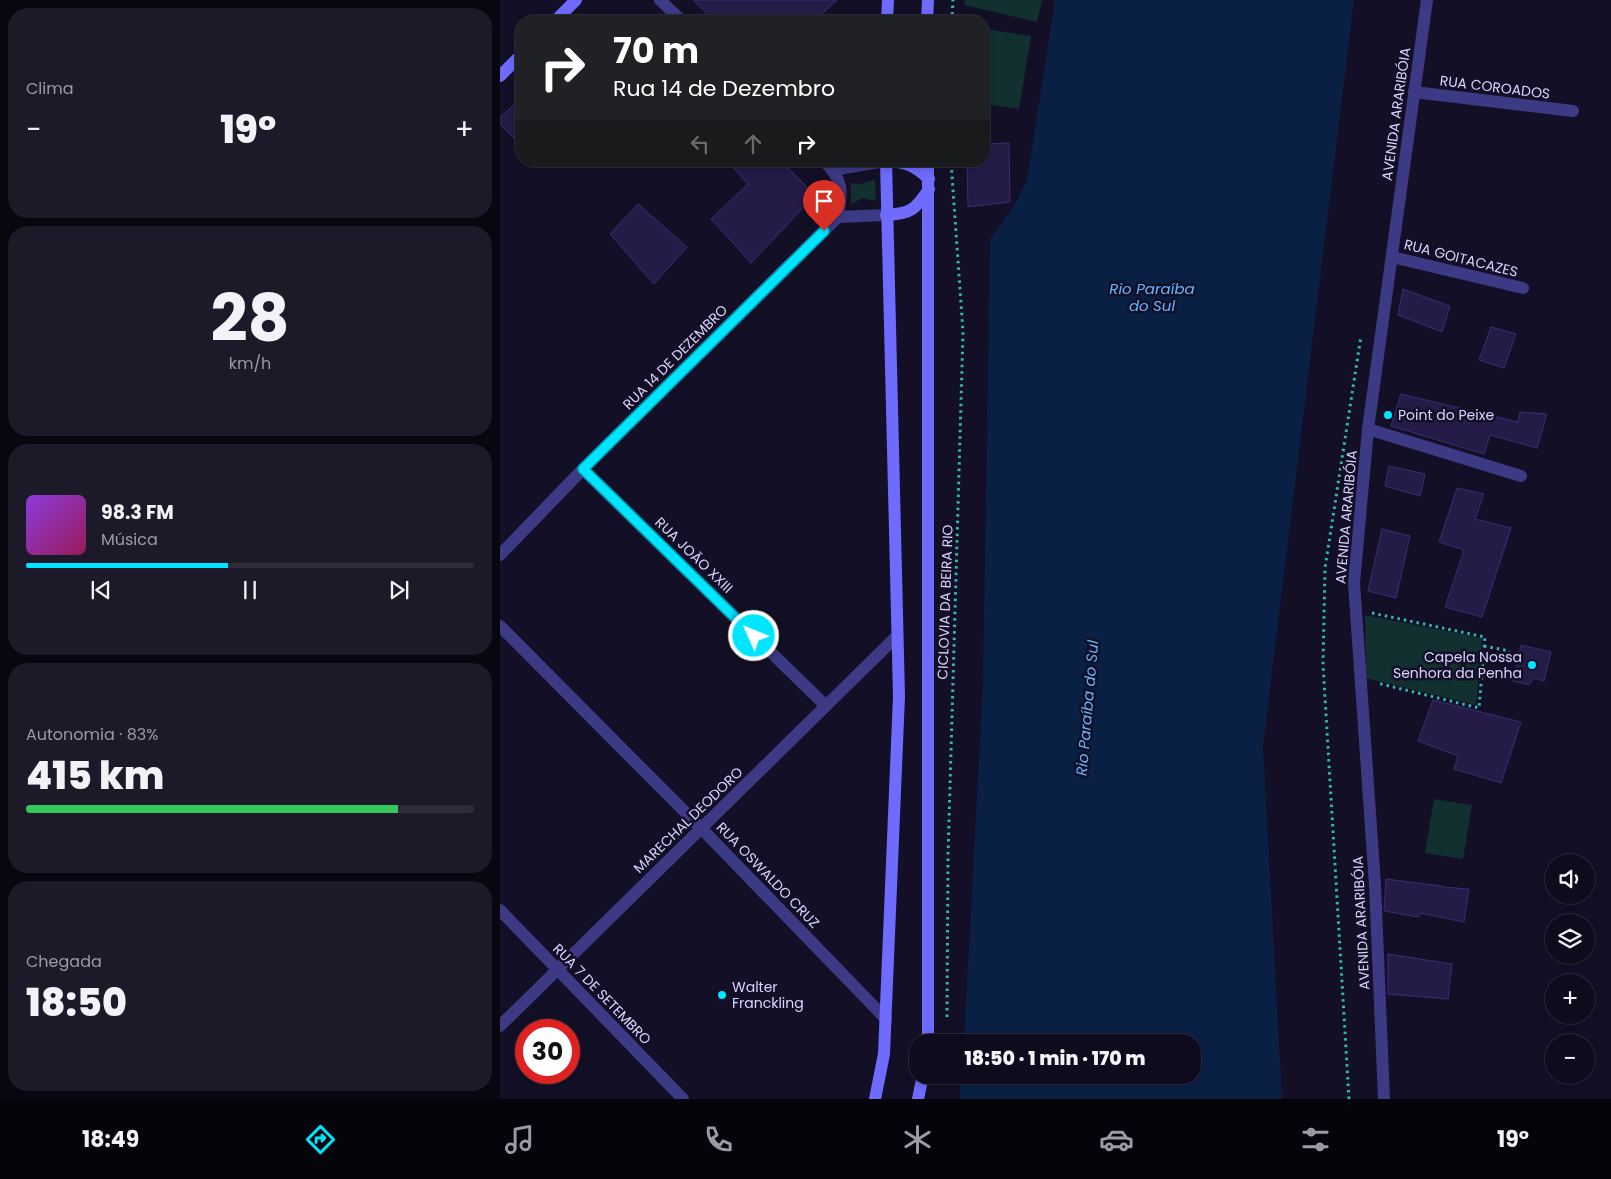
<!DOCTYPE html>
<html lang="pt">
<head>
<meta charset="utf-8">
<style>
  :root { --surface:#0e0b1c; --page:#1c1929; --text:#f1f3f6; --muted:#9b9ba3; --line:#2e2b3b; --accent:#00e5ff }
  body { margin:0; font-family:Poppins,sans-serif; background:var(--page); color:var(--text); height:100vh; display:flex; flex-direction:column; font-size:19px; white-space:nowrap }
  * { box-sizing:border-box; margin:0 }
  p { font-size:16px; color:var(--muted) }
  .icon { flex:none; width:28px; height:28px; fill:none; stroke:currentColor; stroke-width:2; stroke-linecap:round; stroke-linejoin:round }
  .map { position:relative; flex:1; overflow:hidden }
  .side { display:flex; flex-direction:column; gap:8px; padding:8px; background:#08060f; width:500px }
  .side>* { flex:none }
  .banner { position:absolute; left:15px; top:15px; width:475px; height:152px; border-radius:20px; box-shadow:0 2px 8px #0003,0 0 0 1px var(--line); background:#202124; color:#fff; overflow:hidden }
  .tools { position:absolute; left:1045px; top:854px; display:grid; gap:10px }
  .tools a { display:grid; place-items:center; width:50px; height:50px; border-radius:50%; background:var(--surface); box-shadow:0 2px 8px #0003,0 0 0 1px var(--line); font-size:25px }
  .speed { position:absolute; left:15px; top:1019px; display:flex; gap:10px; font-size:25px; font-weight:700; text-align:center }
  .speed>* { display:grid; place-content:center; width:65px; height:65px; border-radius:50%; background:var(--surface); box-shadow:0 2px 8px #0003,0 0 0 1px var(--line); line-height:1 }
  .speed .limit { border:8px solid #d22; background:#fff; color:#111 }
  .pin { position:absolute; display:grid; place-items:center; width:42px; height:42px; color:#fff; margin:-51px -21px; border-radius:50% 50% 50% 0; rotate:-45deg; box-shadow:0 0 5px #0007 }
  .pin .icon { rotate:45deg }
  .me { position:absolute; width:55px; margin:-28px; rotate:314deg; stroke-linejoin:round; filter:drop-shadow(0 0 4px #0008) }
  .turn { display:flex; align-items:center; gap:18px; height:105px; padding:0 15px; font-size:22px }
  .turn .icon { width:65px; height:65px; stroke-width:2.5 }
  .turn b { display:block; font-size:35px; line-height:42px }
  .lanes { display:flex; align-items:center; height:48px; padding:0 15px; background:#0003; justify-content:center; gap:25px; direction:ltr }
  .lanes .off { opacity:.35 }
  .big { font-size:38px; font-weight:800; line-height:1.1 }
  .side .tile { flex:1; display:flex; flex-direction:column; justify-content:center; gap:8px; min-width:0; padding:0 18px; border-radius:20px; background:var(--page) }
  .side .dial { align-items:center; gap:0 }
  .dial b { font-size:65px; line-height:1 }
  .song { display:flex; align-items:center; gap:15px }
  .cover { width:60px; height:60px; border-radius:8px; background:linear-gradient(135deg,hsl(270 70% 55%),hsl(330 70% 35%)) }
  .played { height:5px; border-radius:2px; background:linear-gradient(90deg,var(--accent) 45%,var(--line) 45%) }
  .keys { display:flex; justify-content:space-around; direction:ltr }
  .heat { display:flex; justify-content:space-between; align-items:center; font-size:28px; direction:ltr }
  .charge { height:8px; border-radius:4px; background:linear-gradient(90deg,#34c759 83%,var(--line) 0) }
  .trip { position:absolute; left:409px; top:1034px; width:292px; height:50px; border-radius:20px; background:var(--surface); box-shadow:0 2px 8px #0003,0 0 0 1px var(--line); font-weight:800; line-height:50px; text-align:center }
  .tabs { display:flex; height:80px; justify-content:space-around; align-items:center; background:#06040b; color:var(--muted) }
  .tabs .icon { width:35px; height:35px }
  .tabs .current { color:var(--accent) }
  .tabs b { font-size:22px; color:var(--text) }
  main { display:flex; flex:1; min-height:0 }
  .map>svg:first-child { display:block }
  .green { fill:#12302f }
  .water { fill:#0a1f44 }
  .building { fill:#241b47; stroke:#3b2d73 }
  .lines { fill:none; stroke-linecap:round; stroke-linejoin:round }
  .path { stroke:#2fb8b0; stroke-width:3; stroke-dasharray:2.5 4; stroke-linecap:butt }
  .street { stroke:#3d3a85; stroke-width:12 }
  .secondary { stroke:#6f6bff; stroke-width:12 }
  .route-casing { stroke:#0095a6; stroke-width:12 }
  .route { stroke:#00e5ff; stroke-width:9 }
  .poi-dot { fill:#00e5ff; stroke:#130f26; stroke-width:2 }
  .labels { text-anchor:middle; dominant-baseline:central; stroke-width:5; stroke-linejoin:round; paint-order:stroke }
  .street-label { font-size:14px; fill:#d9d4ff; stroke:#130f26 }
  .poi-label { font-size:14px; fill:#d9d4ff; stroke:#130f26; text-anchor:start }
  .water-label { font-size:15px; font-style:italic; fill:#62b6ff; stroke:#130f26 }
</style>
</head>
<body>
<main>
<section class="side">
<div class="tile"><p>Clima</p>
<div class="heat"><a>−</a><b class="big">19°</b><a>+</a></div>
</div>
<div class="tile dial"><b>28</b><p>km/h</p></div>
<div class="tile">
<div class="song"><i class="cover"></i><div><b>98.3 FM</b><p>Música</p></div></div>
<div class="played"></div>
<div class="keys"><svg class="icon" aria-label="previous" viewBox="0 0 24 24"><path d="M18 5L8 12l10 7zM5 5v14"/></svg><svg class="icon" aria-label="pause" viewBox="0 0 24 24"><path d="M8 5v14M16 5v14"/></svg><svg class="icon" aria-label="next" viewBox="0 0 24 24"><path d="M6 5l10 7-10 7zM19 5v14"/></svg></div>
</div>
<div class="tile"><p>Autonomia · 83%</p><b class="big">415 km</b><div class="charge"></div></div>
<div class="tile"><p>Chegada</p><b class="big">18:50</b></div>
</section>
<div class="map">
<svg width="1111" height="1099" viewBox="0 0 1111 1099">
  <rect width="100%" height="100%" fill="#130f26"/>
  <g class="green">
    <polygon points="465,0 542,0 537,22 464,5"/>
    <polygon points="484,29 531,36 519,109 484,104"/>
    <polygon points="375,179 376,201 363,198 351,204 351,183 362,184"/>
    <polygon points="865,615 982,638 976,705 866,678"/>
    <polygon points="934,799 972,805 963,859 925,853"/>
  </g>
  <polygon class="water" points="555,0 854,0 763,746 782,1099 459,1099 462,1075 692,1075 692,1042 464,1042 483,683 490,239 514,206 527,180"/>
  <g class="building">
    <polygon points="193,0 337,0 314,21 214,21"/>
    <polygon points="21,99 21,145 0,124 0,117"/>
    <polygon points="509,143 510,202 468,207 467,161 484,161 484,144"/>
    <polygon points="227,161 281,161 315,195 251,263 211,219 248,184"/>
    <polygon points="138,204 187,247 154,284 110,234"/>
    <polygon points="903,289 950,306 942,332 898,315"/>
    <polygon points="991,327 1016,334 1004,368 979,360"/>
    <polygon points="901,394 1018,422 1020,412 1047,414 1037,448 990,435 984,454 891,426"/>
    <polygon points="889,466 925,474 920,496 885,486"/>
    <polygon points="957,488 984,494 975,519 1011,528 982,617 945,607 964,550 939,542"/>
    <polygon points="882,529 910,536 896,598 868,591"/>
    <polygon points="1021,645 1051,652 1044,681 1034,678 1029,685 1013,681"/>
    <polygon points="933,700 1021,722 1001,783 954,769 958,756 918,741"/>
    <polygon points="886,879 942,886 942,887 969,889 964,922 920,913 918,917 884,911"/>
    <polygon points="888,954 952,964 948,999 888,994"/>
  </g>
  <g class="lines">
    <g class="path">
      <polyline points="452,21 453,0"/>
      <polyline points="872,613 985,637 979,708 877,683"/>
      <polyline points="984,646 1010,651"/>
      <polyline points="447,1017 448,856 463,332 451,161"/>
      <polyline points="849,1099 823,664 825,568 861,336"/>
    </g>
    <g class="street">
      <polyline points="160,0 182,21"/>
      <polyline points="914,92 1073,111"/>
      <path d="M324 161C344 181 342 191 338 217"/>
      <polyline points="333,170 385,161"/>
      <polyline points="892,257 1023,288"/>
      <polyline points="868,429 1021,476"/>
      <polyline points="83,469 326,706"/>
      <polyline points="0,555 83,469 338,217 386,215"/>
      <polyline points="0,626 201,828 386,1019"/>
      <polyline points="0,910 183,1099"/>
      <polyline points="0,1026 397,636"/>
      <polyline points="884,1099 875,885 854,583 868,429 927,0"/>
    </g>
    <g class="secondary">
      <polyline points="55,21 76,0"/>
      <polyline points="387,21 388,0"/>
      <polyline points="427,21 428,0"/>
      <polyline points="0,76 21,55"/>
      <path d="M389 161C407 162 416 167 429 179"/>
      <path d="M386 215C411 214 416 209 429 189"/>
      <polyline points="428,1042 428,161"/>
      <polyline points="375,1099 384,1054 399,696 386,161"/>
      <polyline points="418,1099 423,1075"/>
    </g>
  </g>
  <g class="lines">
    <defs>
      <polyline id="route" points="254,636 83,469 324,231"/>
    </defs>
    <use href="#route" class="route-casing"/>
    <use href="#route" class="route"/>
  </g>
  <g class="poi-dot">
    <circle cx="888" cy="415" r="5"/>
    <circle cx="1032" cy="665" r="5"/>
    <circle cx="222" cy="995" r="5"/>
  </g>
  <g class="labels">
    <g class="street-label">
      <text transform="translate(995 87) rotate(7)">RUA COROADOS</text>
      <text transform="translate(896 114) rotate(-82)">AVENIDA ARARIBÓIA</text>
      <text transform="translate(961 258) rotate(14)">RUA GOITACAZES</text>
      <text transform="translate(175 357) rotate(-45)">RUA 14 DE DEZEMBRO</text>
      <text transform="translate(846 517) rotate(-85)">AVENIDA ARARIBÓIA</text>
      <text transform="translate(194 555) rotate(44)">RUA JOÃO XXIII</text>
      <text transform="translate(445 602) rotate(-88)">CICLOVIA DA BEIRA RIO</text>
      <text transform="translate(188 820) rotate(-44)">MARECHAL DEODORO</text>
      <text transform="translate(268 875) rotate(46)">RUA OSWALDO CRUZ</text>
      <text transform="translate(861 923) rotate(-93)">AVENIDA ARARIBÓIA</text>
      <text transform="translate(102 994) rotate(46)">RUA 7 DE SETEMBRO</text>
    </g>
    <g class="poi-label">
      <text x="898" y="415">Point do Peixe</text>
      <text x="1022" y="657" text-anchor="end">Capela Nossa<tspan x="1022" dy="16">Senhora da Penha</tspan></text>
      <text x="232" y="987">Walter<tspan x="232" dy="16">Franckling</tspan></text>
    </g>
    <g class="water-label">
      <text x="652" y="288">Rio Paraíba<tspan x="652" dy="17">do Sul</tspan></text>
      <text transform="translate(587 708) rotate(-85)">Rio Paraíba do Sul</text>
    </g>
  </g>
</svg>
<div class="tools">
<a><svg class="icon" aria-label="sound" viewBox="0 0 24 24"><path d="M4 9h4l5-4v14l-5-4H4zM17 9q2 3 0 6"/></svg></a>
<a><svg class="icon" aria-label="layers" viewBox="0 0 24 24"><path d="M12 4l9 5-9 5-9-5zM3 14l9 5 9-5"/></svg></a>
<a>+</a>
<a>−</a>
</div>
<div class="speed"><div class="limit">30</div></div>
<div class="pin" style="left:324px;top:231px;background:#d93025"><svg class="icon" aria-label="arrive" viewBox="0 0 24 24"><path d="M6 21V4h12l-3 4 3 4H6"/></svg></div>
<svg class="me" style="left:254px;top:636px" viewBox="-20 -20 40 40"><circle r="17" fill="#00e5ff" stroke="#fff" stroke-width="3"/><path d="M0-11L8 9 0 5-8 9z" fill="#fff"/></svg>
<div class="trip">18:50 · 1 min · 170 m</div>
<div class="banner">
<div class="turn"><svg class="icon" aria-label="right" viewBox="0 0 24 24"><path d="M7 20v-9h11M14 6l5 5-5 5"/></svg><div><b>70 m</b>Rua 14 de Dezembro</div></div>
<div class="lanes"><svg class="icon off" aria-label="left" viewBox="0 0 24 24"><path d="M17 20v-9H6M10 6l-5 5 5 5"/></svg><svg class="icon off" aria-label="ahead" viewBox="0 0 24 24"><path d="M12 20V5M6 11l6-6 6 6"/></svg><svg class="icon" aria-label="right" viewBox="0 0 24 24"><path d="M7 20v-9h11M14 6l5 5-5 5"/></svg></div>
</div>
</div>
</main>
<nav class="tabs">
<b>18:49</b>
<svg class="icon current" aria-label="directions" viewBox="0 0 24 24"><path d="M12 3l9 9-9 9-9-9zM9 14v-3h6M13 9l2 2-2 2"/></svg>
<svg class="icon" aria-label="music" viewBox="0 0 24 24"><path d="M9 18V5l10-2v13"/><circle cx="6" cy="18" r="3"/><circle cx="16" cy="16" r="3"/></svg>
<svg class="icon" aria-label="phone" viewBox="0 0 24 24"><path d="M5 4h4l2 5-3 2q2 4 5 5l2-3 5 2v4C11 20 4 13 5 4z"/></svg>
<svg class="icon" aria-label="climate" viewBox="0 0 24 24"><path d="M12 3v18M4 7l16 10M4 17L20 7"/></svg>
<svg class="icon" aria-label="car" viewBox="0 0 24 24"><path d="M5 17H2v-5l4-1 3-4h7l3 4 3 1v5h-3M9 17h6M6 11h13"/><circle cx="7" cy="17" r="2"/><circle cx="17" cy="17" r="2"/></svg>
<svg class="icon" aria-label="filters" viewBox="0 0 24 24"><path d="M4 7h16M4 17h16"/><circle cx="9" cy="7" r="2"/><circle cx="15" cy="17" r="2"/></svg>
<b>19°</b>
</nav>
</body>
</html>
